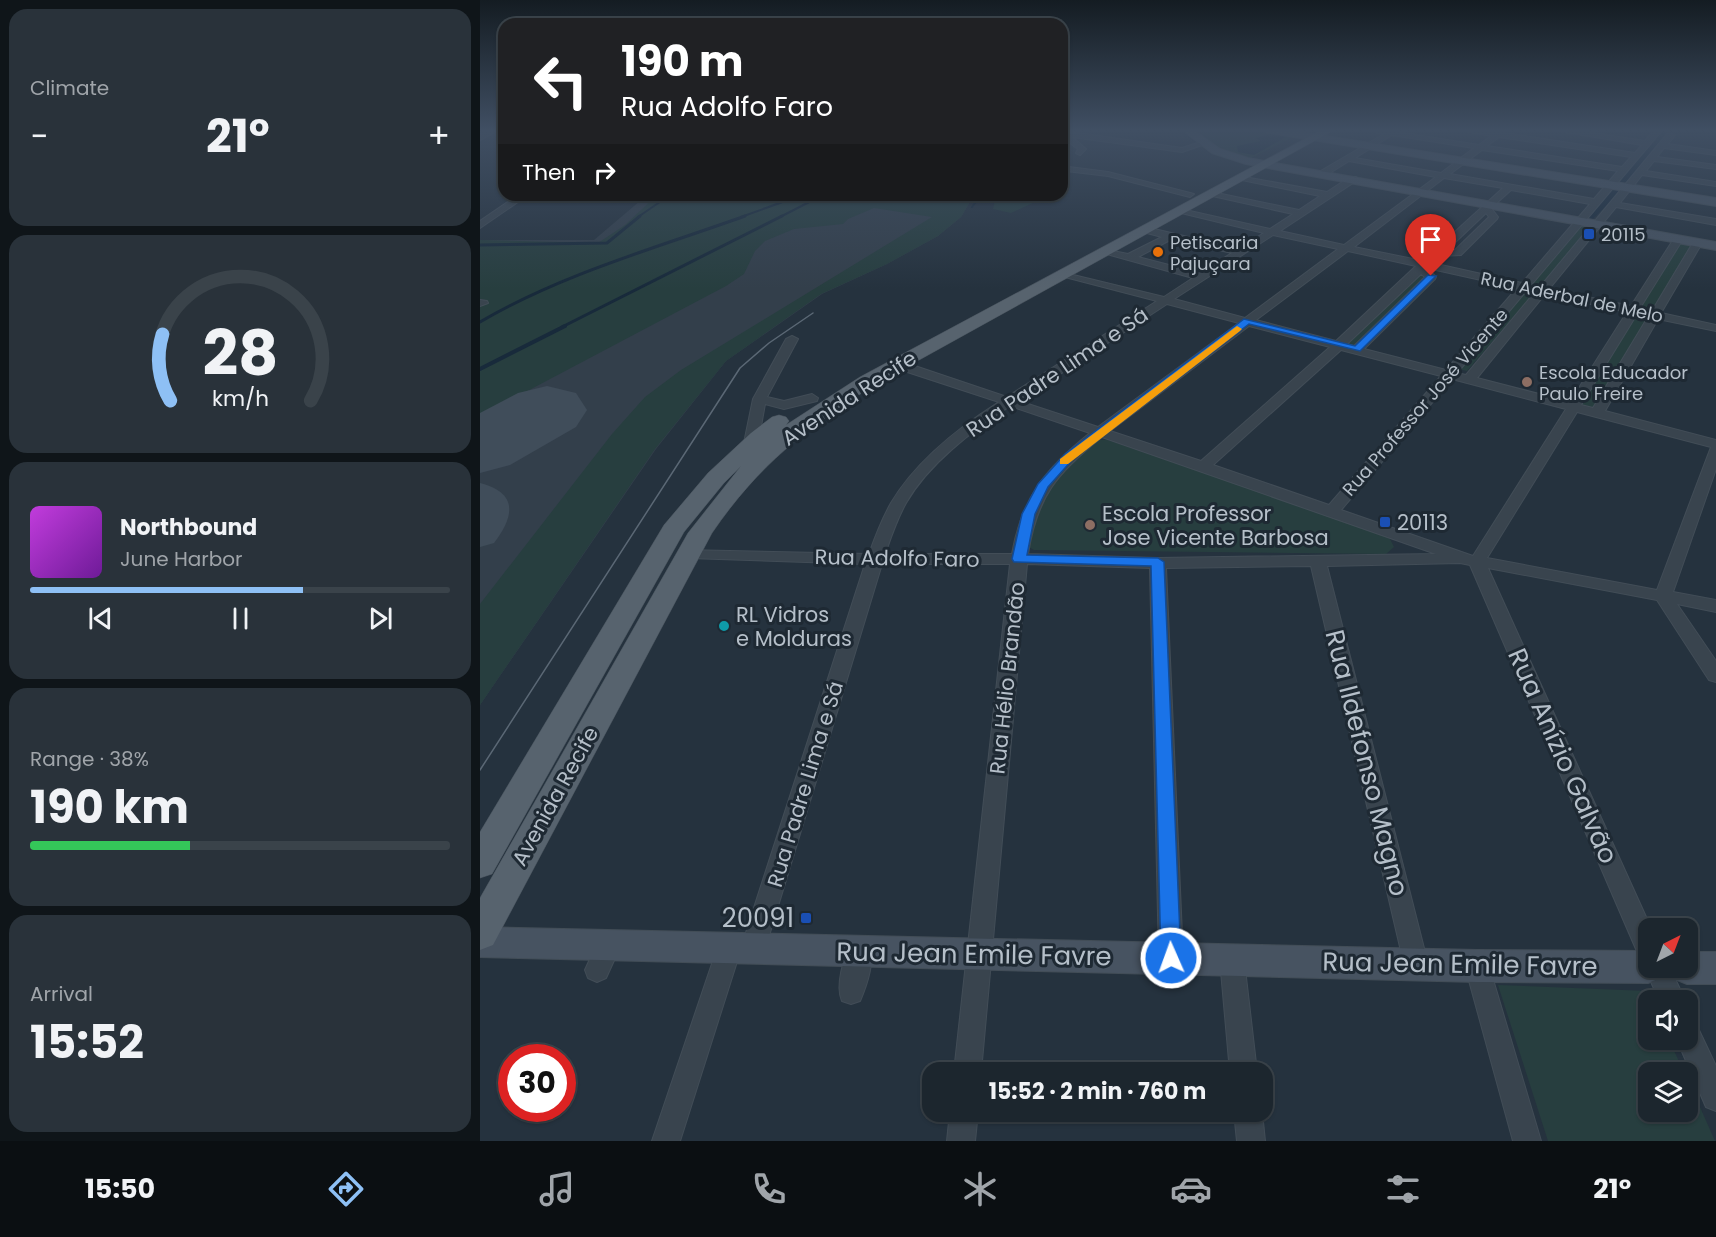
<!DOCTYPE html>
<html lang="en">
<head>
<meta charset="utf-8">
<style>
  :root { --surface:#1c262e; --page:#29323a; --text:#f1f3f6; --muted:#a0a5aa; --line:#3a434a; --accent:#8ec0f5 }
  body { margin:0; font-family:Poppins,sans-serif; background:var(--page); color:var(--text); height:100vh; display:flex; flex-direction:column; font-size:22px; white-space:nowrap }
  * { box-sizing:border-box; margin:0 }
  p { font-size:20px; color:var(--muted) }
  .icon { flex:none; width:33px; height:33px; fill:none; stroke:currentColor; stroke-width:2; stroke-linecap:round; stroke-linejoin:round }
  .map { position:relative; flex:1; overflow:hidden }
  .side { display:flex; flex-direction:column; gap:9px; padding:9px; background:#0f1519; width:480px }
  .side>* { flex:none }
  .banner { position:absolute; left:18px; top:18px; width:570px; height:183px; border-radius:18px; box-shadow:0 2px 4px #0004,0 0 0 2px var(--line); background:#202124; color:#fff; overflow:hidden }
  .needle { width:39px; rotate:42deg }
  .fabs { position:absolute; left:1158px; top:918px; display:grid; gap:12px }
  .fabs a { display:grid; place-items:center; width:60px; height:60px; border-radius:12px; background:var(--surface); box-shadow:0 2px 4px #0004,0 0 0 2px var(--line); font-size:30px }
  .speed { position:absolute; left:18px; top:1044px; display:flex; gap:12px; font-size:30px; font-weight:700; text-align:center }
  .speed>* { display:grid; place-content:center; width:78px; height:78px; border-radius:50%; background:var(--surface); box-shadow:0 2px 4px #0004,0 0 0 2px var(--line); line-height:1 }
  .speed .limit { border:9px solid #d22; background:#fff; color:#111 }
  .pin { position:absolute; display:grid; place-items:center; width:51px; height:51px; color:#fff; margin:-62px -26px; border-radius:50% 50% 50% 0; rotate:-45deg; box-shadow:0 0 6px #0007 }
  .pin .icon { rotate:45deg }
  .me { position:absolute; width:66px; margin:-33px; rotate:358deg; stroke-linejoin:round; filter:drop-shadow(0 0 4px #0008) }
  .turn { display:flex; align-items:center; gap:21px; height:126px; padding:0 24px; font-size:27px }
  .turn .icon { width:78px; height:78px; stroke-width:2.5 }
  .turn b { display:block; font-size:42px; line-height:51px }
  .then { display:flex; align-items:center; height:57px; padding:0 24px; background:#0003; gap:12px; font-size:22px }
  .big { font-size:45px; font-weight:700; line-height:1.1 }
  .side .card { flex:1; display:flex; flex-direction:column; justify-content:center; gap:9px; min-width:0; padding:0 21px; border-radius:18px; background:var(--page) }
  .side .dial { align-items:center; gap:0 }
  .dial svg { height:156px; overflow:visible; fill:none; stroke:var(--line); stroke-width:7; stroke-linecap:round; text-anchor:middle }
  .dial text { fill:var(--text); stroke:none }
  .song { display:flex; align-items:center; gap:18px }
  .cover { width:72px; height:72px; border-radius:9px; background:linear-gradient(135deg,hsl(290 70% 55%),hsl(280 70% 35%)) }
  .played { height:6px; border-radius:3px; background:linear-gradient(90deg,var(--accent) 65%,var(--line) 65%) }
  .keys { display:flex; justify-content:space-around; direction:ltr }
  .heat { display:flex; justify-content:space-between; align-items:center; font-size:33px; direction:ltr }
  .charge { height:9px; border-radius:4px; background:linear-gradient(90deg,#34c759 38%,var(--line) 0) }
  .trip { position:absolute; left:442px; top:1062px; width:351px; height:60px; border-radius:18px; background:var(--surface); box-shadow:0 2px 4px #0004,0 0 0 2px var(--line); font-weight:700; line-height:60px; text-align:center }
  .dock { display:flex; height:96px; justify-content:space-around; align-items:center; background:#0b0f12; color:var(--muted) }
  .dock .icon { width:42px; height:42px }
  .dock .current { color:var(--accent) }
  .dock b { font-size:27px; color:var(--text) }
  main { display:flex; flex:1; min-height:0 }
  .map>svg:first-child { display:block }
  .airport { fill:#333f4b }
  .green { fill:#273e3f }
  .water { fill:#182a3b }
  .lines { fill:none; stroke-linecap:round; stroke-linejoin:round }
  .stream-far2 { stroke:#182a3b; stroke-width:2 }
  .stream-far1 { stroke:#182a3b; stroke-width:3 }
  .stream { stroke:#182a3b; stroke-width:4 }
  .canal { fill:#182a3b; fill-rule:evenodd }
  .taxiway { fill:#404d5a; fill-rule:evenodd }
  .runway { fill:#404d5a; fill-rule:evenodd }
  .street-casing { stroke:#424d57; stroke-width:2 }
  .secondary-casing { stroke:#424d57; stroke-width:2 }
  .primary-casing { stroke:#424d57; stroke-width:1 }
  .street { fill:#39444e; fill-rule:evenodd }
  .secondary { fill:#475361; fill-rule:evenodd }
  .primary { fill:#57636e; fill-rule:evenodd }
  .tram { stroke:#5b6875; stroke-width:1.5 }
  .route { fill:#1a73e8; stroke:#114b97; stroke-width:1.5 }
  .slow { fill:#f59e0b }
  .transit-dot { fill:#1a4fb4; stroke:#1e2933; stroke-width:2 }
  .food-dot { fill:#e8710a; stroke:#1e2933; stroke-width:2 }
  .education-dot { fill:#8d6e63; stroke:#1e2933; stroke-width:2 }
  .culture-dot { fill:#0f9aa8; stroke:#1e2933; stroke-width:2 }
  .labels { text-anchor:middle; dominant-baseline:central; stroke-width:6; stroke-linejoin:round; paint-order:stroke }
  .far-poi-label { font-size:18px; fill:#b5bfc9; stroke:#1e2933; text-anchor:start }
  .far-street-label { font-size:18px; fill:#b5bfc9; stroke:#1e2933 }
  .street-label { font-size:21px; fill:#b5bfc9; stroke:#1e2933 }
  .poi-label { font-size:21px; fill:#b5bfc9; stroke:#1e2933; text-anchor:start }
  .near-street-label { font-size:26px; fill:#b5bfc9; stroke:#1e2933 }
  .near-poi-label { font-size:26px; fill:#b5bfc9; stroke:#1e2933; text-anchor:end }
</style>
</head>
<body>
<main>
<section class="side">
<div class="card"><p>Climate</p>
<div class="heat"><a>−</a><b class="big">21°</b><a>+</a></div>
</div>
<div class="card dial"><svg viewBox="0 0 100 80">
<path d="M14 69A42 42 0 1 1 86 69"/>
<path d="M14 69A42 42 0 0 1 10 35" stroke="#8ec0f5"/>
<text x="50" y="56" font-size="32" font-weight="700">28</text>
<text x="50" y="72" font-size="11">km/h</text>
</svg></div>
<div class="card">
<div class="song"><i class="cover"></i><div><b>Northbound</b><p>June Harbor</p></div></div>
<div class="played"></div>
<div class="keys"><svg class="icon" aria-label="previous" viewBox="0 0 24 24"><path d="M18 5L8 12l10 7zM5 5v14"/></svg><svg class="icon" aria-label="pause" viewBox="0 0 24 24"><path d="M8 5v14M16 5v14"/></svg><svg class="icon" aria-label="next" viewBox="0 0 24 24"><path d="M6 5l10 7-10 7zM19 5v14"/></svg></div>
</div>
<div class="card"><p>Range · 38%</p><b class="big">190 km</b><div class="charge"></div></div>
<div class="card"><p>Arrival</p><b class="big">15:52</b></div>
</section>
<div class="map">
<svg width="1236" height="1141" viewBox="0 0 1236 1141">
  <rect width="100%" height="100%" fill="#25323e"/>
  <polygon class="airport" points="167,195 494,195 481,217 458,236 407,264 342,294 246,361 176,449 0,705 0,305 6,300 0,299 0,240 114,240"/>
  <g class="green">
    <polygon points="719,129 780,129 815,136 771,158 736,147"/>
    <polygon points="177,195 494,195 481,217 458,236 407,264 341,294 246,361 175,449 0,705 0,604 132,434 165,397 201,370 452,217 394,208 368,219 363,224 314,229 285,241 275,251 264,274 246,286 0,416 0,305 6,300 0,299 0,240 118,243 145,225"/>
    <polygon points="516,195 570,195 531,213 513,209"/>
    <polygon points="1099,222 1111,224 1063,285 1051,284"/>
    <polygon points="1198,241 1214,244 1173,311 1157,308"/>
    <polygon points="940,268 950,276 877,347 863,344"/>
    <polygon points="1043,290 1055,292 987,371 978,369"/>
    <polygon points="1156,313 1168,316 1117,411 1099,407"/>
    <polygon points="617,440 628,440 895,532 910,539 914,547 906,554 554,550 547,546 551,515 588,462"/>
    <polygon points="1018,985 1168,991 1172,1000 1168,1000 1168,1040 1189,1040 1204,1072 1168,1072 1168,1112 1208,1112 1208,1080 1235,1141 1068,1141"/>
  </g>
  <polygon class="water" points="795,133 810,135 774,155 758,152 757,146 781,141 776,138"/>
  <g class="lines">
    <g class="stream-far2">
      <polyline points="698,129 715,141"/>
      <polyline points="492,207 501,195"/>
      <polyline points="158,217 190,195"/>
      <polyline points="261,217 322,195"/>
      <polyline points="300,217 343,195"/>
    </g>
    <g class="stream-far1">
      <polyline points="0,245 127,243 160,216"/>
      <path d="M0 322C82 274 176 248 265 216"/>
      <polyline points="82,327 302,216"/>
    </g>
    <polyline class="stream" points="0,369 85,326"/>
    <polygon class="canal" points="1194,129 1230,129 1234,131 1230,133 1218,131 1186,134 1135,197 1111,221 1105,221 1105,217 1129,193 1181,130"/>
    <path class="taxiway" d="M0 483C39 493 34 517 14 543L0 547Z"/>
    <polygon class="runway" points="67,386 96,393 107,410 96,427 30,465 0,473 0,413 38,393"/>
    <defs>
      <g id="street">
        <polygon points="11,129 20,129 0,140 0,135"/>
        <path d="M882 129H914L917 132 999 145 1011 136 975 129 1016 132 1021 129H1029L1024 133 1155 153 1162 145 1068 129H1086L1165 141 1175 129H1183L1051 285 1060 287 1188 133 1195 135 1188 144 1236 151V155L1184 148 1177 157 1236 165V169L1174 161 1166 171 1236 182V186L1162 175 1140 203 1236 219V225L1136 207 1069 289 1151 306 1195 237H1201L1203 239 1160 308 1172 311 1214 241 1222 243 1181 313 1236 325V331L1178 319 1125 411 1236 440V469L1193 592 1236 600V612L1197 604 1236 661V682L1229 680 1177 600 1008 568 1171 928H1168V968H1190L1205 1000H1179L1165 968 1168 960 1159 957 1156 949 990 565 980 563 847 566 948 964 945 972 936 976 927 972 924 964 831 566 686 568 703 958 700 966 691 969 682 966 679 958 670 568 547 564 501 1072H474L530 564H402L285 949 282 957 273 960 264 957 261 949 200 1141H172L240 940 249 937 258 940 261 948 385 564 209 558 201 553 203 550 389 554C395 537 402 519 411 503 436 461 478 428 519 402L412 367V361H420L527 397 677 301 581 276V272L684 297 713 278 623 253V249L648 254 682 237 663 232 661 230 666 227 758 249 784 233 697 212 701 209 790 229 813 214 728 195 732 192 819 210 840 196 762 180 758 178 759 176 847 192 870 177H876V181L800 231 864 245 956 177 869 161 845 176H839V172L904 134ZM912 135 994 148 961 173 875 158ZM1019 137 1151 157 1142 167 1007 146ZM1002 150 1138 171 1114 199 970 174ZM964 178 1023 188 943 261 874 247ZM1031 190 1110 204 1042 283 952 263 960 256 981 255 1017 219 1018 217 1011 208ZM1006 213 1009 217 975 250H967ZM793 235 858 249 765 318 694 299ZM692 239 752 253 720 273 658 257ZM868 251 936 266 856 341 776 320ZM947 268 1037 288 966 370 884 349 955 279 956 277ZM941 274 945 277 874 346 867 344ZM1047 290 1055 292 986 375 977 373ZM1065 294 1147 312 1090 402 997 378ZM687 304 759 323 618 427 539 401ZM1157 314 1168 317 1113 408 1101 405ZM769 326 850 347 721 461 630 431ZM861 350 961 376 849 505 733 465ZM972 379 1086 409 993 556 861 510ZM530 406 610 433C566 468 542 497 532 554H405C411 537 417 519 426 503 449 463 492 431 530 406ZM1097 412 1231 447 1177 590 1007 558ZM622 437 956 554 678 558 548 554C557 496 577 473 622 437Z"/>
        <polygon points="582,133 598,133 702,148 724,141 728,143 702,152 592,137 606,149 600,155 596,153 598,149 582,137"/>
        <polygon points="589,167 628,172 714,194 710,197 628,176 586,171 586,167"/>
        <polygon points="38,195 48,195 0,228 0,221"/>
        <polygon points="0,300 7,301 8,303 0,306"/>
        <polygon points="312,336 318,339 287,397 304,401 332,394 338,398 337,401 304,409 285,404 278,443 271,447 266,446 264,443 273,399 306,339"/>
        <polygon points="129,934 138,937 141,945 126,978 117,982 108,978 105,970 120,937"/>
        <path d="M380 940 389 943C396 958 387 985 380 1001L371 1004 362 1001C355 985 364 958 371 943Z"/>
        <polygon points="752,949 761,952 764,960 777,1072 750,1072 740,960 743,952"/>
        <polygon points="997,954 1006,958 1009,966 1061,1141 1033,1141 985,966 988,958"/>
        <polygon points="1208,1022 1217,1026 1236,1066 1236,1111 1226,1107 1197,1040 1208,1040"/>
        <polygon points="470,1112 498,1112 495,1141 467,1141"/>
        <polygon points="754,1112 782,1112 785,1141 757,1141"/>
      </g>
      <g id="secondary">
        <polygon points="701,129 712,129 740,149 768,158 1236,242 1236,250 766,164 732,153"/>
        <polygon points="779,129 802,129 1236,198 1236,206 784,132"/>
        <polygon points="0,927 997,950 1168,951 1168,968 1185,968 1180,978 1168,983 997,982 0,957"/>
        <polygon points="1208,952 1236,952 1236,984 1207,984 1195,979 1190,968 1208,968"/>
      </g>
      <path id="primary" d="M843 129H856L394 385C324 431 280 463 232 533L13 945 0 950V898L208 533 261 466 244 483 204 532 12 874 0 878V832L184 525 228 473 271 433 292 417 299 415 306 417 309 421 306 425 380 377Z"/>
    </defs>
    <use href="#street" class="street-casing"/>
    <use href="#secondary" class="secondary-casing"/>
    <use href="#primary" class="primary-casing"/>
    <use href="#street" class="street"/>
    <use href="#secondary" class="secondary"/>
    <use href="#primary" class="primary"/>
    <polyline class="tram" points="0,770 260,368 289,343 333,313"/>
  </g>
  <linearGradient id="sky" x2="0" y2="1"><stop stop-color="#141c22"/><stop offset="0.45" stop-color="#404f63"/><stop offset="1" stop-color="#404f63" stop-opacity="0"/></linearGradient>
  <rect width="1236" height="289" fill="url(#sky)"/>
  <polygon class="route" points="948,275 956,276 880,351 769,324 593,459 568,487 555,514 547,555 678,558 684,562 701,958 698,965 691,968 684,965 681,958 671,566 534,562 532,559 542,514 558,484 585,454 764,319 875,346"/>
  <polygon class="slow" points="757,326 762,329 760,331 588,464 580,464 580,459"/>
  <g class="transit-dot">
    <rect x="1103" y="228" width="12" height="12" rx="3"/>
    <rect x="899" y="516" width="12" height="12" rx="3"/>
    <rect x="320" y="912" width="12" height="12" rx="3"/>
  </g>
  <circle class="food-dot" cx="678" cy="252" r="6"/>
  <g class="education-dot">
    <circle cx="1047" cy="382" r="6"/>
    <circle cx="610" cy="525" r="6"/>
  </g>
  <circle class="culture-dot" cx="244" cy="626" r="6"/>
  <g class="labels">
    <g class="far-poi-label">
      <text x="1121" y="234">20115</text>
      <text x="690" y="242">Petiscaria<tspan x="690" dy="21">Pajuçara</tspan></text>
      <text x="1059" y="372">Escola Educador<tspan x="1059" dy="21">Paulo Freire</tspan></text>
    </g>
    <g class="far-street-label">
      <text transform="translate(1092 297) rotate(12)">Rua Aderbal de Melo</text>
      <text transform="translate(945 402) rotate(-49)">Rua Professor José Vicente</text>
    </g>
    <g class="street-label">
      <text transform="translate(577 372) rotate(-34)">Rua Padre Lima e Sá</text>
      <text transform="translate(369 398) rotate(-33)">Avenida Recife</text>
      <text transform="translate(417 558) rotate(1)">Rua Adolfo Faro</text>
      <text transform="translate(527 678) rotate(-84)">Rua Hélio Brandão</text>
      <text transform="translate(325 784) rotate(-73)">Rua Padre Lima e Sá</text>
      <text transform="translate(75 796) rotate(-61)">Avenida Recife</text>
    </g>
    <g class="poi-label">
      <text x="622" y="513">Escola Professor<tspan x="622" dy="24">Jose Vicente Barbosa</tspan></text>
      <text x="917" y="522">20113</text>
      <text x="256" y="614">RL Vidros<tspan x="256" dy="24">e Molduras</tspan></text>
    </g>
    <g class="near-street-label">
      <text transform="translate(1083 756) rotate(66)">Rua Anízio Galvão</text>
      <text transform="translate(887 763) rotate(76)">Rua Ildefonso Magno</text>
      <text transform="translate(494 954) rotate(1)">Rua Jean Emile Favre</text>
      <text transform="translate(980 964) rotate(1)">Rua Jean Emile Favre</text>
    </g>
    <g class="near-poi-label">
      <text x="314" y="918">20091</text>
    </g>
  </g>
</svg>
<div class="fabs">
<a><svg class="needle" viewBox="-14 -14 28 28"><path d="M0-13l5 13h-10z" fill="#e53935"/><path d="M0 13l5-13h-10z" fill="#a0a5aa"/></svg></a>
<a><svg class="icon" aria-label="sound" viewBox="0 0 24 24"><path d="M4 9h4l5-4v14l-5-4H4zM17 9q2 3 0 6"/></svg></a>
<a><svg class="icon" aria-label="layers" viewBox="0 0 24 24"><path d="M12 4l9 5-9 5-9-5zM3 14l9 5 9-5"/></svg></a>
</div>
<div class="speed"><div class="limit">30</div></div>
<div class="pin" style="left:951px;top:276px;background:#d93025"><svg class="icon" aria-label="arrive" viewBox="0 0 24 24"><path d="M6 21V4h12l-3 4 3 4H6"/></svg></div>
<svg class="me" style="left:691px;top:958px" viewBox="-20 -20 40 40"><circle r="17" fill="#1a73e8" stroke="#fff" stroke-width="3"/><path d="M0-11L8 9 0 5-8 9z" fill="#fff"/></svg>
<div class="trip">15:52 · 2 min · 760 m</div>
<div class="banner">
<div class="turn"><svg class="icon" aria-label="left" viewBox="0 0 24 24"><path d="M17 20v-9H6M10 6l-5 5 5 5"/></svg><div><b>190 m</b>Rua Adolfo Faro</div></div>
<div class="then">Then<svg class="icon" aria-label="right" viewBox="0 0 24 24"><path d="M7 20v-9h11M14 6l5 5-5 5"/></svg></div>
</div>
</div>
</main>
<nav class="dock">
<b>15:50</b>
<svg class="icon current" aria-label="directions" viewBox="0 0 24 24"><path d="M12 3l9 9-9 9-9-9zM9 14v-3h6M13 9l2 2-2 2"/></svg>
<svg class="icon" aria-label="music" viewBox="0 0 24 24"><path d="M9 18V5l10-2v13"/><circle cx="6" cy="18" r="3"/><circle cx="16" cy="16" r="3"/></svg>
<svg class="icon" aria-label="phone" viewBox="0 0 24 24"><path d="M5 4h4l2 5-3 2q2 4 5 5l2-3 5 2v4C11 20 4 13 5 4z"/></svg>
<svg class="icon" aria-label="climate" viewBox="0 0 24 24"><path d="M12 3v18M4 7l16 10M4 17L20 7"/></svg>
<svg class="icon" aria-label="car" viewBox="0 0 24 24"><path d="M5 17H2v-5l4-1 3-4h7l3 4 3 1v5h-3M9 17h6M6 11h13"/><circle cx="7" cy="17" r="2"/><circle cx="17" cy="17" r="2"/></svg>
<svg class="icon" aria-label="filters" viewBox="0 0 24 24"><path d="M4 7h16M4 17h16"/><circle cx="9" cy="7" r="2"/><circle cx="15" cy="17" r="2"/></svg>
<b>21°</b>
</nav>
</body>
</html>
